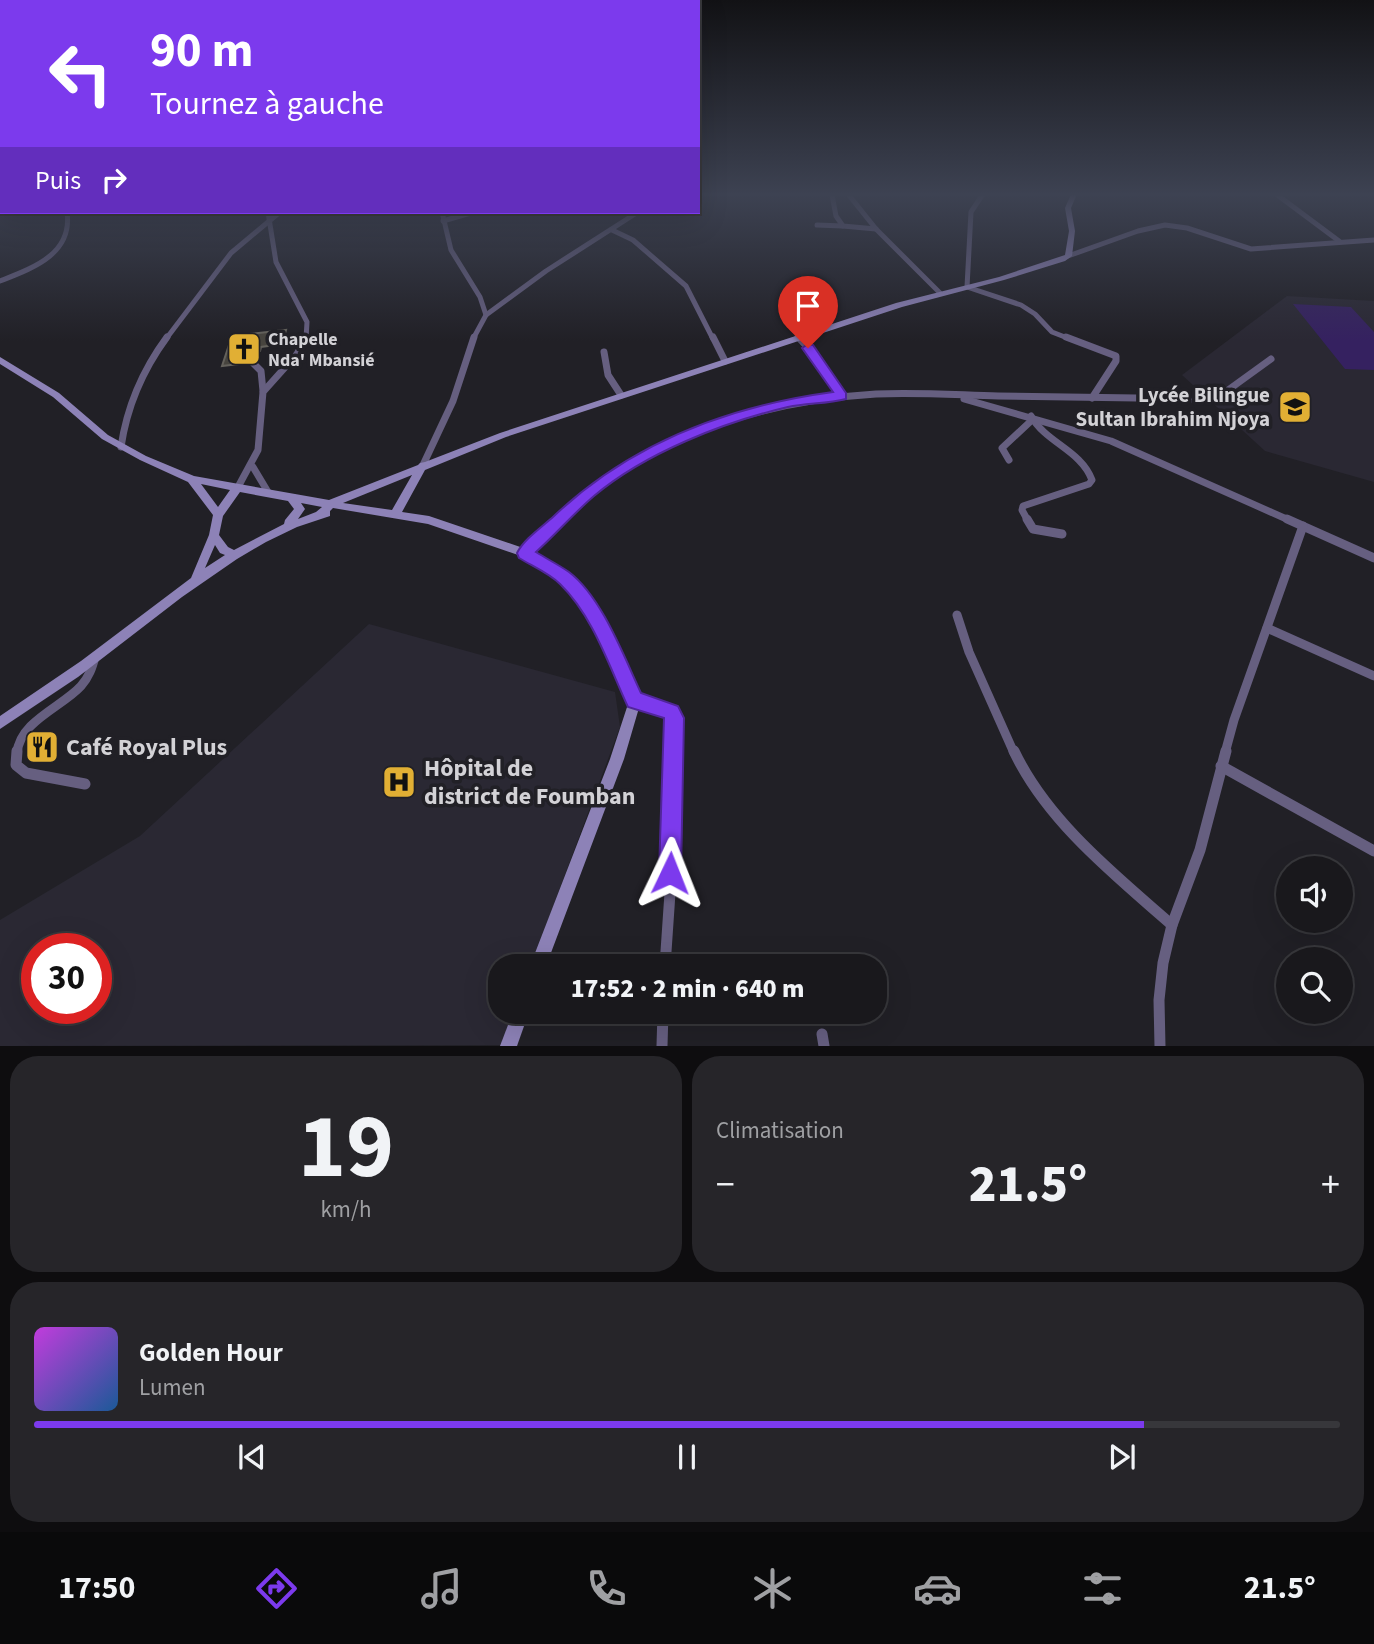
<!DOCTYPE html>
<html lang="fr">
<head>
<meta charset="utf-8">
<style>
  :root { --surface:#19181c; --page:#262529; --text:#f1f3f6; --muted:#9fa0a3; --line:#37373b; --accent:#7c3aed }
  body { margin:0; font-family:"Source Sans 3",sans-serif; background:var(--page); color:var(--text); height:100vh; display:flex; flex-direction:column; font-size:26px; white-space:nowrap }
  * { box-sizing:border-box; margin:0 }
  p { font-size:23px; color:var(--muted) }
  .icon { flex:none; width:38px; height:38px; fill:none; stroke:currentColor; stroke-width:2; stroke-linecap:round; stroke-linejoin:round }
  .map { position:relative; height:1046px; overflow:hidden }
  .sheet { display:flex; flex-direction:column; gap:10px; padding:10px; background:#0e0d0f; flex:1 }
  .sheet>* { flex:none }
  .top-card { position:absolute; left:0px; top:0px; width:700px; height:214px; box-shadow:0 7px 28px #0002,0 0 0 2px var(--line); background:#7c3aed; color:#fff; overflow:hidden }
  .fabs { position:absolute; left:1276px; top:856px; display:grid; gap:14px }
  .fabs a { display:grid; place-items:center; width:77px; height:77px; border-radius:50%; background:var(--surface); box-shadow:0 7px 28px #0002,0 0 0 2px var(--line); font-size:35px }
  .speed { position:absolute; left:21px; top:933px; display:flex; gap:14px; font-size:35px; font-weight:700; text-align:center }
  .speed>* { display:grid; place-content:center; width:91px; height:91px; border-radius:50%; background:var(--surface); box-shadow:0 7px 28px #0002,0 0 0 2px var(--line); line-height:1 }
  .speed .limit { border:10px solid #d22; background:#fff; color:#111 }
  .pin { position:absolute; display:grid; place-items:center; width:60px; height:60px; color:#fff; margin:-72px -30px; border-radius:50% 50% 50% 0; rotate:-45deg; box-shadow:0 0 7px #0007 }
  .pin .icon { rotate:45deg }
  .me { position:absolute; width:77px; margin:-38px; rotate:2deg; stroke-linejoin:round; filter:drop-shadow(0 0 5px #0008) }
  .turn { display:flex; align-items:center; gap:24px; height:147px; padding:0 35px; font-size:32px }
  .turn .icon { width:91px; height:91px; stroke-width:2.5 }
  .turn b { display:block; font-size:49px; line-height:60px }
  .then { display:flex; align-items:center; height:66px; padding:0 35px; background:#0003; gap:14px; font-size:26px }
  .big { font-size:52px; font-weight:800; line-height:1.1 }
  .sheet .tile { flex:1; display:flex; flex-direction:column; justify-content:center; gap:10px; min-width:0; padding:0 24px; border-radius:28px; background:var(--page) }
  .sheet .dial { align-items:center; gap:0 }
  .dial b { font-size:91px; line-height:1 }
  .song { display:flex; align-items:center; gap:21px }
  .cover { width:84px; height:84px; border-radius:10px; background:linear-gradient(135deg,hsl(290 70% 55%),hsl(210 70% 35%)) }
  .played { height:7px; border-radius:4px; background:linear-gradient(90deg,var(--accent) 85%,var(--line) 85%) }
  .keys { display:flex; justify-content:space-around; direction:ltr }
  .heat { display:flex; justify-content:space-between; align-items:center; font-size:38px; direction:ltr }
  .sheet .tiles { flex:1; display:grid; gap:10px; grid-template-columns:1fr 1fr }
  .tile:last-child { grid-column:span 2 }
  .trip { position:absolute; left:488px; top:954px; width:399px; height:70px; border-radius:28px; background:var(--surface); box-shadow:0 7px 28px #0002,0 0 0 2px var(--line); font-weight:800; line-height:70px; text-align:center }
  .dock { display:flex; height:112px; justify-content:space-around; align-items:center; background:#0a0a0b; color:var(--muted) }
  .dock .icon { width:49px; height:49px }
  .dock .active { color:var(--accent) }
  .dock b { font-size:32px; color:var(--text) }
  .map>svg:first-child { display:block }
  .built { fill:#2a2833; fill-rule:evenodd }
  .green { fill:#352160 }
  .building { fill:#47443e; stroke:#64615b; stroke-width:2 }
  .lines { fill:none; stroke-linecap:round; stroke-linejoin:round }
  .street-far3 { stroke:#665f80; stroke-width:5 }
  .street-far2 { stroke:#665f80; stroke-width:7 }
  .street-far1 { stroke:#665f80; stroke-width:9 }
  .street { stroke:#665f80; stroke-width:11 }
  .secondary { fill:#8d82b7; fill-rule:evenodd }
  .route { fill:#7c3aed; stroke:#51269a; stroke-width:2 }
  .labels { text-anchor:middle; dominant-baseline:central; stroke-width:7; stroke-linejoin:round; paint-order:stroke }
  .far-poi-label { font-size:18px; font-weight:bold; fill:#d3d2d6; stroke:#212026; text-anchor:start }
  .poi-label { font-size:21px; font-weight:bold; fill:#d3d2d6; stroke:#212026; text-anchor:end }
  .near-poi-label { font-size:24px; font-weight:bold; fill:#d3d2d6; stroke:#212026; text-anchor:start }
</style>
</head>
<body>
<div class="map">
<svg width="1374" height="1046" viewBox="0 0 1374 1046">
  <rect width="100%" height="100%" fill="#212026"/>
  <g class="built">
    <polygon points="1287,296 1374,301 1374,482 1265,451 1182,375"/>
    <path d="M369 624 615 692 620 727 531 966H500V1012H514L501 1045 0 1046V920L140 836ZM37 948H96V1008H37Z"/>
  </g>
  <polygon class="green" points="1293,304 1351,307 1374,332 1374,370 1345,369"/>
  <polygon class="building" points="286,330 282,344 261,347 260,351 252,352 247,363 222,366 232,336"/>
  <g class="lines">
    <g class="street-far3">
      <polyline points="848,194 876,229 940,293"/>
      <polyline points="983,194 971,212 967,287 1021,305 1035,314 1052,332 1070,339"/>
      <polyline points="1276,194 1339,241"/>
      <polyline points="832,195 836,216 843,226 876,229"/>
      <polyline points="268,212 276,262 307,322 306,339"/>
      <polyline points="442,212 451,250 480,297 486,315"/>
      <polyline points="443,221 474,212"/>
      <polyline points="817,225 843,226"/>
      <polyline points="612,230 633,240 686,286 713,339"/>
      <polyline points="1068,256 1138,231 1165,225 1187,228 1251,249 1374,240"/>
      <path d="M0 281C33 268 73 254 67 212"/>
      <polyline points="809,286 815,294 806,311 828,328"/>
      <polyline points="166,339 231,253 280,212"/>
      <polyline points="473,339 486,315 546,271 638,212"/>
    </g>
    <g class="street-far2">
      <polyline points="713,337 725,361"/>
      <polyline points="798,337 821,362 842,396"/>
      <polyline points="1066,337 1116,356 1116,361 1092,398"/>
      <polyline points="604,352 608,375 621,395"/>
      <polyline points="253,363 261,371 263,391"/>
      <polyline points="964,399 1111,441 1291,521"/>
      <path d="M121 447C127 406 142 371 167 337"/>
      <polyline points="1009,460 1002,448 1032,420"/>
      <polyline points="423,465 453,401 474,337"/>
      <polyline points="253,467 268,492"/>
      <polyline points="238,487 258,450 263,392 297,354 307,337"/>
      <path d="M556 521C640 438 760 401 876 394 916 392 958 395 998 396 1067 397 1137 398 1206 399L1224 393 1271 359"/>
      <path d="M1028 521 1022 510 1023 506 1089 484 1092 480C1081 450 1046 443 1031 416"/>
    </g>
    <g class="street-far1">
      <polyline points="1027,519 1033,529 1062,534"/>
      <polyline points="1287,519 1374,558"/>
      <polyline points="525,553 558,519"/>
      <polyline points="957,615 969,652 1014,753"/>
      <polyline points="1267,628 1374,676"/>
      <path d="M635 701C650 704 665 705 674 718L673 753"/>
      <path d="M17 753C20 721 62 707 81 686 89 677 92 668 95 657"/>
      <polyline points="1225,753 1234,720 1303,526"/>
    </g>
    <g class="street">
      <polyline points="17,751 16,765 26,773 85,784"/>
      <path d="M1014 751C1047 821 1115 875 1172 925"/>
      <polyline points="1221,766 1374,851"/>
      <polyline points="665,966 670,893 673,751"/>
      <polyline points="822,1034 824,1046"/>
      <polyline points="662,1046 663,1012"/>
      <polyline points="1160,1046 1159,1000 1163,963 1172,925 1200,850 1226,751"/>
    </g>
    <g class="secondary">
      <path d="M1071 194H1077L1071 208 1075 231 1072 256 1065 261 1004 280 902 307 506 437 425 470 402 512 429 516 529 550 569 575 584 592 621 654 641 701 624 759 546 966H530L610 759 629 701 612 660 576 598 561 581 521 556 428 524 333 508 330 511V516L297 527 266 542 237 559 182 597 78 677 0 729V716L81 661 191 578 209 535 213 515 188 482 140 460 102 439 53 397 0 364V357L59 393 108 435 146 456 194 476 329 500 418 465 420 463 425 462 500 433 896 303 999 277 1065 255 1069 231 1065 208ZM412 475 392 510 343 503ZM201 484 230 490 218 507ZM240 492 288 501 294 509 285 520 284 524 234 550 228 547 219 535 223 516ZM301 503 322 507 316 512 298 519 305 509ZM215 545 220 553 225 555 205 568Z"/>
      <polygon points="513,1012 529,1012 517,1046 500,1046"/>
    </g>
  </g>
  <linearGradient id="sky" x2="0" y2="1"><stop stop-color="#121215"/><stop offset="0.57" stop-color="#3d4252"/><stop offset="1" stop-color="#3d4252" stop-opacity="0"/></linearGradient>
  <rect width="1374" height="341" fill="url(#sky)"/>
  <path class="route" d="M808 344 813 345 846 393V399C827 404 807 403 788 407 724 422 645 453 594 496 574 513 556 534 536 552 547 559 559 565 569 572 602 597 624 657 641 693L678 706 684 718 681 873 678 881 670 884 662 881 659 873 664 718 628 707C609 666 593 616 560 584 549 573 532 566 519 558L517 553C524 539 542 527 554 516 631 443 729 406 833 392L802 348Z"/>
  <defs>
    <symbol id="church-square" viewBox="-11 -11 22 22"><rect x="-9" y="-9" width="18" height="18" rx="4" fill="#e1af34" stroke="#212026"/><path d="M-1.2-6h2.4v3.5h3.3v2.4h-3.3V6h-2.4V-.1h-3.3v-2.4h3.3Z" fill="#111"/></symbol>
    <symbol id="school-square" viewBox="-11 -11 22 22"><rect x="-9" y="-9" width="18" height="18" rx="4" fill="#e1af34" stroke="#212026"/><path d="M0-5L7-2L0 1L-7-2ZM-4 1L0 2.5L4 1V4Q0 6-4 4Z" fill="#111"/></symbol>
    <symbol id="restaurant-square" viewBox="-11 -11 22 22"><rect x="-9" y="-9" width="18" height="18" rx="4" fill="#e1af34" stroke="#212026"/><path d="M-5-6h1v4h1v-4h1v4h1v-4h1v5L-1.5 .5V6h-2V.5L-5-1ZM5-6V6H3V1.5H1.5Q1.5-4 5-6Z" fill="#111"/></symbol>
    <symbol id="hospital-square" viewBox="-11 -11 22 22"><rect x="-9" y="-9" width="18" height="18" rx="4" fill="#e1af34" stroke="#212026"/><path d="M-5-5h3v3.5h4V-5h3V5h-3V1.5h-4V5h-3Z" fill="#111"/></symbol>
  </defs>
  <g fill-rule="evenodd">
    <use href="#church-square" x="225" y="330" width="38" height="38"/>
    <use href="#school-square" x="1276" y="388" width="38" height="38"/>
    <use href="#restaurant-square" x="23" y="728" width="38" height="38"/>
    <use href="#hospital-square" x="380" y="763" width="38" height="38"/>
  </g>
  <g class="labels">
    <g class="far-poi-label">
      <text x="268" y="339">Chapelle<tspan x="268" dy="21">Nda' Mbansié</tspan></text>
    </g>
    <g class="poi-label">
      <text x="1270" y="395">Lycée Bilingue<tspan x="1270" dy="24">Sultan Ibrahim Njoya</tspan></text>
    </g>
    <g class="near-poi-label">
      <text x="66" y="747">Café Royal Plus</text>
      <text x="424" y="768">Hôpital de<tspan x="424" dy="28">district de Foumban</tspan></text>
    </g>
  </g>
</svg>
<div class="fabs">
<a><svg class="icon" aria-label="sound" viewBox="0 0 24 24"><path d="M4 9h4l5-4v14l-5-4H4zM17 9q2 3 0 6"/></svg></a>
<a><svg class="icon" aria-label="search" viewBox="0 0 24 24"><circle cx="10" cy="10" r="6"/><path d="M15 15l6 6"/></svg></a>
</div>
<div class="speed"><div class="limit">30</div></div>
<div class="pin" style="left:808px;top:348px;background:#d93025"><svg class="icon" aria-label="arrive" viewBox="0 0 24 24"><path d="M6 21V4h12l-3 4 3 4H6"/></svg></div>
<svg class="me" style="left:670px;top:873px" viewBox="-20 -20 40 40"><path d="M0-17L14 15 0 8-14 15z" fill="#7c3aed" stroke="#fff" stroke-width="4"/></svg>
<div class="trip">17:52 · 2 min · 640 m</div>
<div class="top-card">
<div class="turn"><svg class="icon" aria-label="left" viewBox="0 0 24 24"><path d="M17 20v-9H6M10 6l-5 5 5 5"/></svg><div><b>90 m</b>Tournez à gauche</div></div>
<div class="then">Puis<svg class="icon" aria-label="right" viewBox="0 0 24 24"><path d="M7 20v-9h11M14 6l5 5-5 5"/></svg></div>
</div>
</div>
<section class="sheet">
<div class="tiles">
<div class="tile dial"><b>19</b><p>km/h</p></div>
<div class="tile"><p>Climatisation</p>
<div class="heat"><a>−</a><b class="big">21.5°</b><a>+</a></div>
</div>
<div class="tile">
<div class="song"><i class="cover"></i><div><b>Golden Hour</b><p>Lumen</p></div></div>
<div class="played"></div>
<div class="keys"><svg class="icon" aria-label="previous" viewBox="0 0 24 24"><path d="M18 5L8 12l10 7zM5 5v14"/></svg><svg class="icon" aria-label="pause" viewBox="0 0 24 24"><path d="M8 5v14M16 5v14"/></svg><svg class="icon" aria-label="next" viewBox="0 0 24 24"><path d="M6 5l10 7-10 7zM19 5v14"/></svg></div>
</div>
</div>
</section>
<nav class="dock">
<b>17:50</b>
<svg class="icon active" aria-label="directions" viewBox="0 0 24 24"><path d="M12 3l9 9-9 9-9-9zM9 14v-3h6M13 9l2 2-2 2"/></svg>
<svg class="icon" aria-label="music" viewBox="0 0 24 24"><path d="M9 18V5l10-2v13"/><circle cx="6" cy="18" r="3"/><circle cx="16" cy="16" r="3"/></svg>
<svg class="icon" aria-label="phone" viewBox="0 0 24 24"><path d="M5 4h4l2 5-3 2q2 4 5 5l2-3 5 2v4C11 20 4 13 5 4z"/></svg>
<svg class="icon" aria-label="climate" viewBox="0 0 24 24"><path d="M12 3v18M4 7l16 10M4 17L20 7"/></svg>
<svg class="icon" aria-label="car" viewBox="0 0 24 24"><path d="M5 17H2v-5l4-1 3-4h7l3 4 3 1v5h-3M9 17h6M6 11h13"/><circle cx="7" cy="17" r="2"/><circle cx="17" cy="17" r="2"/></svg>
<svg class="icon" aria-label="filters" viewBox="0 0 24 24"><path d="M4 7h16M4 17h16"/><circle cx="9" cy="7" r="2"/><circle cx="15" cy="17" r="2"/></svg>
<b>21.5°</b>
</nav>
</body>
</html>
